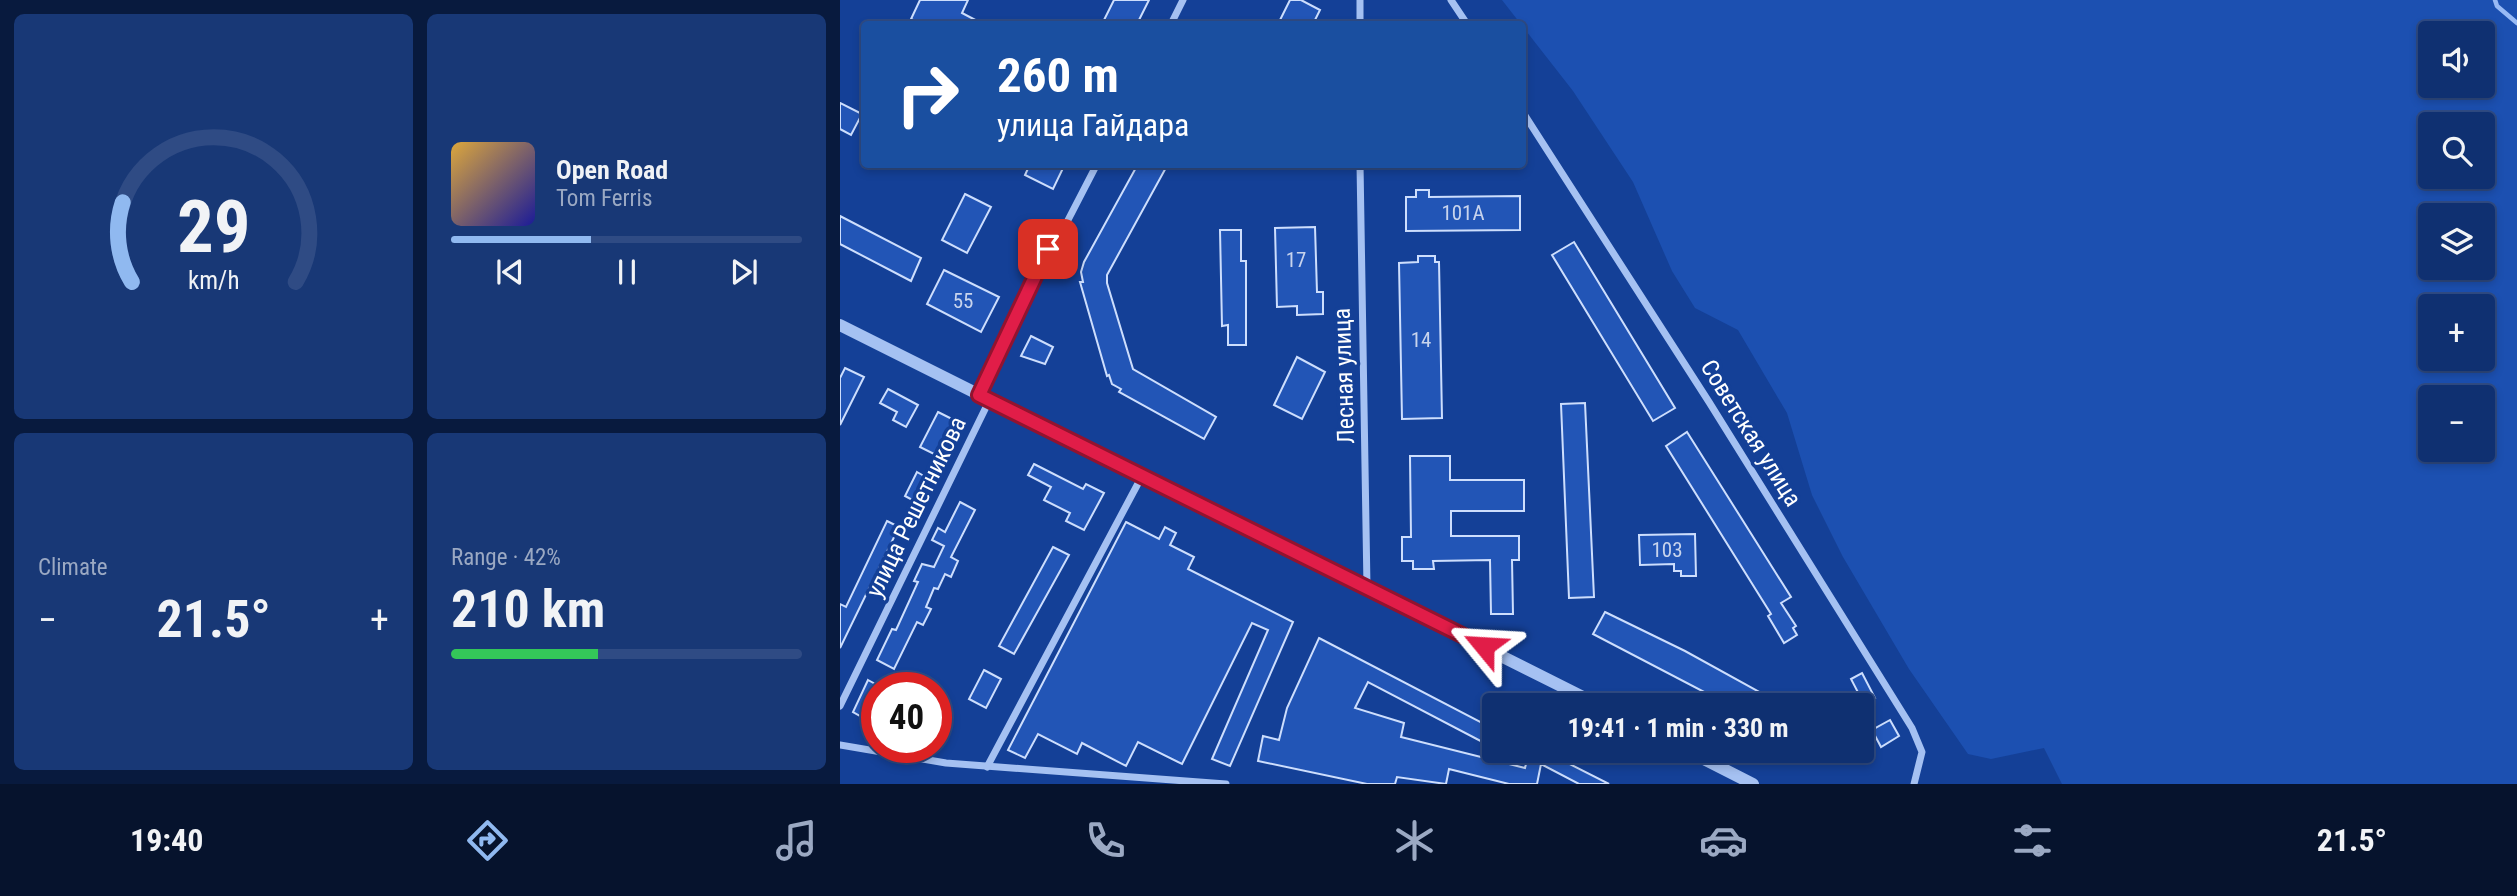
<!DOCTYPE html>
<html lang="en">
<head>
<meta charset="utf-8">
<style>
  :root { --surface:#0f3071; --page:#183876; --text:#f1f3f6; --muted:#9ba9c3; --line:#2f4b84; --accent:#90b9f0 }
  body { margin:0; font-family:"Roboto Condensed",sans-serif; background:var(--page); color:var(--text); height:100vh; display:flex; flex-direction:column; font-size:26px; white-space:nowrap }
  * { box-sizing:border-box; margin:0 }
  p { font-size:23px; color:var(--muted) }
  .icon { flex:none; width:38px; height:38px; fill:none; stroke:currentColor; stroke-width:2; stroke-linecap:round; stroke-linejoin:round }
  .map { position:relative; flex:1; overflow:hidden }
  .side { display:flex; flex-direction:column; gap:14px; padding:14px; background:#081a3e; width:840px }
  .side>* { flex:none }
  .banner { position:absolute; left:21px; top:21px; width:665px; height:147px; border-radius:7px; box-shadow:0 4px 10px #0003,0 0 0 2px var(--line); background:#1a4fa0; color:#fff; overflow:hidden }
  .tools { position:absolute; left:1578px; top:21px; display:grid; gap:14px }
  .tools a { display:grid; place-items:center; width:77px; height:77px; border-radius:7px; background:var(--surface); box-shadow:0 4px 10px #0003,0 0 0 2px var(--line); font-size:35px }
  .speed { position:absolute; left:21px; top:672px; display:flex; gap:14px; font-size:35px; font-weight:700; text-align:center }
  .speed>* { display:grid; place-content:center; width:91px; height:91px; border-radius:50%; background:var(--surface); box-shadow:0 4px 10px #0003,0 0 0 2px var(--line); line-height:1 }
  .speed .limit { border:10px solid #d22; background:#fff; color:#111 }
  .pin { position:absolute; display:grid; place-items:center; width:60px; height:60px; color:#fff; margin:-30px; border-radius:14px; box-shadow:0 4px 10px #0006 }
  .me { position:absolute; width:77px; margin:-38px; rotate:297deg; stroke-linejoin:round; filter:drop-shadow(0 0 5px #0008) }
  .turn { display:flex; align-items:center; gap:24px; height:147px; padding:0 21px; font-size:32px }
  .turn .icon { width:91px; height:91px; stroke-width:2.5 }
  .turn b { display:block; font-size:49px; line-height:60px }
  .big { font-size:52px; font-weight:700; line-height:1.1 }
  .side .tile { flex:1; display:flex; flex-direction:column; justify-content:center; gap:10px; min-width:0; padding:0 24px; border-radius:10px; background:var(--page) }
  .side .dial { align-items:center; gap:0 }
  .dial svg { height:182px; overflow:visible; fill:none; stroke:var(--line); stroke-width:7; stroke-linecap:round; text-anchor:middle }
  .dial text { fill:var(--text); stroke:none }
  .song { display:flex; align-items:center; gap:21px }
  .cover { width:84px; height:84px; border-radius:10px; background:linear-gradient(135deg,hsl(40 70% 55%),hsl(240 70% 35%)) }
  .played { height:7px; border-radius:4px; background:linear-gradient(90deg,var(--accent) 40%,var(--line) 40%) }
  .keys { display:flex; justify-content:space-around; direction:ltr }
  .heat { display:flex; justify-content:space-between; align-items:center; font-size:38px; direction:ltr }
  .charge { height:10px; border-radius:5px; background:linear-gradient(90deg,#34c759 42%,var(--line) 0) }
  .side .tiles { flex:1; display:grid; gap:14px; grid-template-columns:repeat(2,1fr) }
  .trip { position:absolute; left:642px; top:693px; width:392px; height:70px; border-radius:7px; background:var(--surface); box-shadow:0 4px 10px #0003,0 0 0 2px var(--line); font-weight:700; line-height:70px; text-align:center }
  .tabs { display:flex; height:112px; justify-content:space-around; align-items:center; background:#06132d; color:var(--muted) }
  .tabs .icon { width:49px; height:49px }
  .tabs .selected { color:var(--accent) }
  .tabs b { font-size:32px; color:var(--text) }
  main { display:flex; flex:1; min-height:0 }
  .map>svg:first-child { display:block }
  .green { fill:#1c50b1; fill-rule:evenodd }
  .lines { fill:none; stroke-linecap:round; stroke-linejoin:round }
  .stream { stroke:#98baf5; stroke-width:4.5 }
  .building { fill:#2255b6; stroke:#cddefd; stroke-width:2 }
  .minor { stroke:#a5c1f2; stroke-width:7 }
  .tertiary { stroke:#a5c1f2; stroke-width:12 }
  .route-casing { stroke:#92132f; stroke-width:18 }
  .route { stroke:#e11d48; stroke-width:12 }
  .labels { text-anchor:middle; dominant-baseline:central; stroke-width:7; stroke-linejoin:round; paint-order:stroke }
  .number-label { font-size:21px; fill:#c8d4ed }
  .street-label { font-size:24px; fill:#fff; stroke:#144097 }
</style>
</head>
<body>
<main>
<section class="side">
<div class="tiles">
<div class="tile dial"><svg viewBox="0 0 100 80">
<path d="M14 69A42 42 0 1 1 86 69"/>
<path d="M14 69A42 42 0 0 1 10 34" stroke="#90b9f0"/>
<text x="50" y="56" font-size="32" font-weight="700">29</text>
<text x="50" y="72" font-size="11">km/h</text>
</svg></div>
<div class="tile">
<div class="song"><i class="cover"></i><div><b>Open Road</b><p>Tom Ferris</p></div></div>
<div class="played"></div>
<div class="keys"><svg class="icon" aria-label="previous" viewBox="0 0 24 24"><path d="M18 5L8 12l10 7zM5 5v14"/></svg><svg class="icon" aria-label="pause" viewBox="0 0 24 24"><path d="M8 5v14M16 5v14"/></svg><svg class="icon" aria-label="next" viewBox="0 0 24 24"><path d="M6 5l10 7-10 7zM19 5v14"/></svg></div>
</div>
<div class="tile"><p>Climate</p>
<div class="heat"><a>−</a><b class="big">21.5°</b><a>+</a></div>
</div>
<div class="tile"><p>Range · 42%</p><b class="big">210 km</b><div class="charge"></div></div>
</div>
</section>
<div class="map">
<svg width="1677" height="784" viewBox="0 0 1677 784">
  <rect width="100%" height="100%" fill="#144097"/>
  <path class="green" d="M662 0H1677V784H1222L1204 748 1151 759 1128 754 1069 669 1003 557 972 495 947 413 898 330 855 308 832 271 793 182 733 91ZM1591 33H1643V86H1591ZM1591 124H1643V177H1591ZM1591 215H1643V268H1591ZM1591 306H1643V359H1591ZM1591 397H1643V450H1591Z"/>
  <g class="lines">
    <polyline class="stream" points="1655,0 1657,6 1677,23"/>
  </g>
  <g class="building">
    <polygon points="80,0 128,0 122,13 143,24 82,24 71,19"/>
    <polygon points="274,0 309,0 297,24 262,24"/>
    <polygon points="450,0 461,0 480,10 473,24 438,24"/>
    <polygon points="0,103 22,114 11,135 0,129"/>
    <polygon points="190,164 225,164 213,189 185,175"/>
    <polygon points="298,164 328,164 267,275 267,283 293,369 376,417 364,439 279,392 281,389 272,384 269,375 267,376 240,282 243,282 241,272 244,262"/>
    <polygon points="576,190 589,190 589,197 680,196 680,230 566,231 566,197 576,197"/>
    <polygon points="125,194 151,207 127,253 102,240"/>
    <polygon points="0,216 81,258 71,281 0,244"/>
    <polygon points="475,227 477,292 483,292 483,314 457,315 457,306 437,307 435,228"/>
    <polygon points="380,230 401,230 401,261 406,261 406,345 388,345 388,325 382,326"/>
    <polygon points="734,242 835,408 813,421 712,255"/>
    <polygon points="578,256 595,256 595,262 599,262 602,418 562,419 559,263 578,262"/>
    <polygon points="104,270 159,297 141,332 87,304"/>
    <polygon points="191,336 213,347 205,364 181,356"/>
    <polygon points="457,357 485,372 462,419 434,405"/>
    <polygon points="5,368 24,377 0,425 0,378"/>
    <polygon points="48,389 78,405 66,427 53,420 57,412 40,403"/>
    <polygon points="745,403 754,597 729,598 721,404"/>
    <polygon points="98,412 116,421 106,441 110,443 102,458 80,447"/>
    <polygon points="847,432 951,597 941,603 956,626 953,628 957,635 944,643 928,616 931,614 826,446"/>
    <polygon points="570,456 610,456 610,480 684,480 684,511 611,511 611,536 679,536 679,560 672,560 673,614 651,614 650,560 593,561 594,569 573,569 573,561 562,561 562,537 571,537"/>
    <polygon points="194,464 243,489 246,484 264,493 244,530 226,521 230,513 204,500 211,487 188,475"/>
    <polygon points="77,472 91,480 76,502 65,496"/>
    <polygon points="120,502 135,510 111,557 118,561 111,577 105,574 98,589 94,588 86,607 91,609 83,625 77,622 54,669 37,660 52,629 56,630 78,582 74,581 82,564 94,567 104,546 92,540 98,528 105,532"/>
    <polygon points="47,521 59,527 0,648 0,604 6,607"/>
    <polygon points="286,522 319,539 325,527 336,533 330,545 354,557 348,569 453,622 390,766 372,759 428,630 412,623 342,764 298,742 286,766 242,743 237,754 198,734 185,758 168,750"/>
    <polygon points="855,534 856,576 841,576 841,571 834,571 834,564 800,565 799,535"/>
    <polygon points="213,547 229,555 174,654 159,646"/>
    <polygon points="765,612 845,651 943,705 889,705 753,634"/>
    <polygon points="479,638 654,729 654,748 528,682 515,708 564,723 561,737 685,768 686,764 661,751 704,751 769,784 739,784 701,764 697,784 669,784 609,769 606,784 557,777 555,784 527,784 418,761 423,736 439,740 447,708"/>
    <polygon points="144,670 161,679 146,708 129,699"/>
    <polygon points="1022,673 1035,698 1024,704 1011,679"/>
    <polygon points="28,680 37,685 34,692 37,694 37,708 28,704 22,717 13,712"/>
    <polygon points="1050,720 1059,736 1041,747 1032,730"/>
  </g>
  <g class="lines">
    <g class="minor">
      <polyline points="520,0 520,24"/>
      <polyline points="611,0 627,24"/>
      <polyline points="331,24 343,0"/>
      <polyline points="682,111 869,402 1072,728 1082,752 1074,784"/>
      <polyline points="520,164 527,587"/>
      <polyline points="139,395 198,266 227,222 257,164"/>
      <polyline points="0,706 149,401"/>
      <polyline points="0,745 106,763 386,784"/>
      <polyline points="147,767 302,476"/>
    </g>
    <g class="tertiary">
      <polyline points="0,325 759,705"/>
      <polyline points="848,751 913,784"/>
    </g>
  </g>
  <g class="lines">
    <defs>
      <polyline id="route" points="208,249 139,395 644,646"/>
    </defs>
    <use href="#route" class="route-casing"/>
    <use href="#route" class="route"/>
  </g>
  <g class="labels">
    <g class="number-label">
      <text x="623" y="213">101А</text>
      <text x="456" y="260">17</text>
      <text x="123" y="301">55</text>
      <text x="581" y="340">14</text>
      <text x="827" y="550">103</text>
    </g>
    <g class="street-label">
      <text transform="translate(504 376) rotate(-92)">Лесная улица</text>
      <text transform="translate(911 433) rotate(58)">Советская улица</text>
      <text transform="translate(76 507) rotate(-64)">улица Решетникова</text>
    </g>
  </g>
</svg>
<div class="tools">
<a><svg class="icon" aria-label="sound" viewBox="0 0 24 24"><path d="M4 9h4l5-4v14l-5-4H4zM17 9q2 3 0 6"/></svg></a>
<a><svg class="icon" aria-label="search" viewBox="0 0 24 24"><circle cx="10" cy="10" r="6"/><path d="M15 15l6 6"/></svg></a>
<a><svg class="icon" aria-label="layers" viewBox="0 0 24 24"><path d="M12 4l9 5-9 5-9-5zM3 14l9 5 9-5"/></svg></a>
<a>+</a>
<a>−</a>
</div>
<div class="speed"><div class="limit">40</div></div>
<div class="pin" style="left:208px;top:249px;background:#d93025"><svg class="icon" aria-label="arrive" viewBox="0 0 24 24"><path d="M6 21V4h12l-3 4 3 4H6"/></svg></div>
<svg class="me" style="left:644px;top:646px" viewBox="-20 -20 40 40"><path d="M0-17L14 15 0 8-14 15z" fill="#e11d48" stroke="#fff" stroke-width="4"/></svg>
<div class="trip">19:41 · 1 min · 330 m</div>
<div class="banner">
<div class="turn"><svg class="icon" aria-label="right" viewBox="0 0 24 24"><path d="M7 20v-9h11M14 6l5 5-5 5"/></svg><div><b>260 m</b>улица Гайдара</div></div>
</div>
</div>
</main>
<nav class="tabs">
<b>19:40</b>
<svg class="icon selected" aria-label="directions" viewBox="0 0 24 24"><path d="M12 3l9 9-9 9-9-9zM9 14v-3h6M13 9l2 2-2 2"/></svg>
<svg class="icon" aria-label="music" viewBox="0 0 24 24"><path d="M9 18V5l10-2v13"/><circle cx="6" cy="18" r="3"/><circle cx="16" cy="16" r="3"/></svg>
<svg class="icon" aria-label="phone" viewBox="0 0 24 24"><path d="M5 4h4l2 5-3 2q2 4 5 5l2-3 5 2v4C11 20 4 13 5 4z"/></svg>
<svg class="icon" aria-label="climate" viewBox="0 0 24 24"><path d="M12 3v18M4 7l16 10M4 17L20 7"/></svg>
<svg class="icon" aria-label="car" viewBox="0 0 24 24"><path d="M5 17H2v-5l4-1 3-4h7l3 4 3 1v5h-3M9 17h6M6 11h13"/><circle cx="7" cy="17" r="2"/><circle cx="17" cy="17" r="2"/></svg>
<svg class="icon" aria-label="filters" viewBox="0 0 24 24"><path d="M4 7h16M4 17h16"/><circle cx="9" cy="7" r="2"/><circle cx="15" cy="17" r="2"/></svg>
<b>21.5°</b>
</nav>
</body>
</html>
